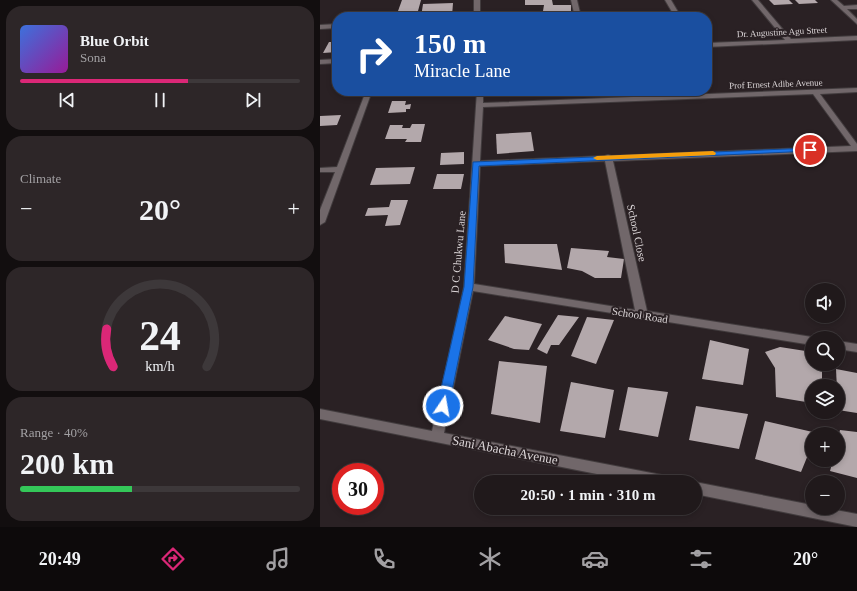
<!DOCTYPE html>
<html lang="en">
<head>
<meta charset="utf-8">
<style>
  :root { --surface:#20191b; --page:#2d2628; --text:#f1f3f6; --muted:#a2a0a3; --line:#3d383a; --accent:#db2777 }
  body { margin:0; font-family:Georgia,serif; background:var(--page); color:var(--text); height:100vh; display:flex; flex-direction:column; font-size:15px; white-space:nowrap }
  * { box-sizing:border-box; margin:0 }
  p { font-size:13px; color:var(--muted) }
  .icon { flex:none; width:22px; height:22px; fill:none; stroke:currentColor; stroke-width:2; stroke-linecap:round; stroke-linejoin:round }
  .map { position:relative; flex:1; overflow:hidden }
  .details { display:flex; flex-direction:column; gap:6px; padding:6px; background:#120e0f; width:320px }
  .details>* { flex:none }
  .top-card { position:absolute; left:12px; top:12px; width:380px; height:84px; border-radius:16px; box-shadow:0 2px 6px #0003,0 0 0 1px var(--line); background:#1a4fa0; color:#fff; overflow:hidden }
  .buttons { position:absolute; left:485px; top:283px; display:grid; gap:8px }
  .buttons a { display:grid; place-items:center; width:40px; height:40px; border-radius:50%; background:var(--surface); box-shadow:0 2px 6px #0003,0 0 0 1px var(--line); font-size:20px }
  .speed { position:absolute; left:12px; top:463px; display:flex; gap:8px; font-size:20px; font-weight:700; text-align:center }
  .speed>* { display:grid; place-content:center; width:52px; height:52px; border-radius:50%; background:var(--surface); box-shadow:0 2px 6px #0003,0 0 0 1px var(--line); line-height:1 }
  .speed .limit { border:6px solid #d22; background:#fff; color:#111 }
  .pin { position:absolute; display:grid; place-items:center; width:34px; height:34px; color:#fff; margin:-17px; border:2px solid #fff; border-radius:50%; box-shadow:0 1px 4px #0007 }
  .me { position:absolute; width:44px; margin:-22px; rotate:12deg; stroke-linejoin:round; filter:drop-shadow(0 0 3px #0008) }
  .turn { display:flex; align-items:center; gap:14px; height:84px; padding:0 16px; font-size:18px }
  .turn .icon { width:52px; height:52px; stroke-width:2.5 }
  .turn b { display:block; font-size:28px; line-height:34px }
  .big { font-size:30px; font-weight:600; line-height:1.1 }
  .details .tile { flex:1; display:flex; flex-direction:column; justify-content:center; gap:6px; min-width:0; padding:0 14px; border-radius:16px; background:var(--page) }
  .details .dial { align-items:center; gap:0 }
  .dial svg { height:104px; overflow:visible; fill:none; stroke:var(--line); stroke-width:7; stroke-linecap:round; text-anchor:middle }
  .dial text { fill:var(--text); stroke:none }
  .song { display:flex; align-items:center; gap:12px }
  .cover { width:48px; height:48px; border-radius:6px; background:linear-gradient(135deg,hsl(220 70% 55%),hsl(300 70% 35%)) }
  .played { height:4px; border-radius:2px; background:linear-gradient(90deg,var(--accent) 60%,var(--line) 60%) }
  .keys { display:flex; justify-content:space-around; direction:ltr }
  .heat { display:flex; justify-content:space-between; align-items:center; font-size:22px; direction:ltr }
  .charge { height:6px; border-radius:3px; background:linear-gradient(90deg,#34c759 40%,var(--line) 0) }
  .trip { position:absolute; left:154px; top:475px; width:228px; height:40px; border-radius:20px; background:var(--surface); box-shadow:0 2px 6px #0003,0 0 0 1px var(--line); font-weight:600; line-height:40px; text-align:center }
  .menu { display:flex; height:64px; justify-content:space-around; align-items:center; background:#0d0a0b; color:var(--muted) }
  .menu .icon { width:28px; height:28px }
  .menu .selected { color:var(--accent) }
  .menu b { font-size:18px; color:var(--text) }
  main { display:flex; flex:1; min-height:0 }
  .map>svg:first-child { display:block }
  .building { fill:#b3a8ab }
  .lines { fill:none; stroke-linecap:round; stroke-linejoin:round }
  .minor-casing { stroke:#423c3e; stroke-width:2 }
  .minor { fill:#71676a; fill-rule:evenodd }
  .route { fill:#1a73e8; stroke:#114b97 }
  .slow { fill:#f59e0b }
  .labels { text-anchor:middle; dominant-baseline:central; stroke-width:4; stroke-linejoin:round; paint-order:stroke }
  .far-street-label { font-size:9px; fill:#dcd6d8; stroke:#2a2124 }
  .street-label { font-size:11px; fill:#dcd6d8; stroke:#2a2124 }
  .near-street-label { font-size:13px; fill:#dcd6d8; stroke:#2a2124 }
</style>
</head>
<body>
<main>
<section class="details">
<div class="tile">
<div class="song"><i class="cover"></i><div><b>Blue Orbit</b><p>Sona</p></div></div>
<div class="played"></div>
<div class="keys"><svg class="icon" aria-label="previous" viewBox="0 0 24 24"><path d="M18 5L8 12l10 7zM5 5v14"/></svg><svg class="icon" aria-label="pause" viewBox="0 0 24 24"><path d="M8 5v14M16 5v14"/></svg><svg class="icon" aria-label="next" viewBox="0 0 24 24"><path d="M6 5l10 7-10 7zM19 5v14"/></svg></div>
</div>
<div class="tile"><p>Climate</p>
<div class="heat"><a>−</a><b class="big">20°</b><a>+</a></div>
</div>
<div class="tile dial"><svg viewBox="0 0 100 80">
<path d="M14 69A42 42 0 1 1 86 69"/>
<path d="M14 69A42 42 0 0 1 9 40" stroke="#db2777"/>
<text x="50" y="56" font-size="32" font-weight="700">24</text>
<text x="50" y="72" font-size="11">km/h</text>
</svg></div>
<div class="tile"><p>Range · 40%</p><b class="big">200 km</b><div class="charge"></div></div>
</section>
<div class="map">
<svg width="537" height="527" viewBox="0 0 537 527">
  <rect width="100%" height="100%" fill="#2a2124"/>
  <g class="building">
    <polygon points="82,0 101,0 98,11 78,11"/>
    <polygon points="205,0 232,0 233,5 251,5 251,11 223,11 224,5 205,5"/>
    <polygon points="449,0 469,0 473,4 454,5"/>
    <polygon points="475,0 495,0 498,3 479,4"/>
    <polygon points="133,3 132,16 101,17 103,4"/>
    <polygon points="78,12 96,12 94,17 76,17"/>
    <polygon points="9,42 17,42 17,52 3,53"/>
    <polygon points="80,91 107,91 107,93 79,95"/>
    <polygon points="72,101 86,101 85,105 91,104 90,109 86,109 86,112 68,113"/>
    <polygon points="21,115 17,125 0,126 0,116"/>
    <polygon points="92,124 105,124 101,142 85,142 87,139 65,139 70,125 83,125 82,128 90,128"/>
    <polygon points="211,132 214,151 177,154 176,134"/>
    <polygon points="144,152 144,164 120,165 121,153"/>
    <polygon points="95,167 90,184 50,185 56,168"/>
    <polygon points="117,174 144,174 141,189 113,189"/>
    <polygon points="71,200 88,200 80,225 65,226 68,215 45,216 48,208 69,207"/>
    <polygon points="184,244 237,244 242,270 185,263"/>
    <polygon points="251,248 289,251 287,257 304,259 301,278 275,278 262,271 247,268"/>
    <polygon points="238,315 259,317 239,345 231,345 227,354 217,349"/>
    <polygon points="185,316 222,324 209,350 194,349 168,340"/>
    <polygon points="267,317 294,320 276,364 251,356"/>
    <polygon points="390,340 429,349 423,385 382,379"/>
    <polygon points="460,347 492,352 492,364 502,364 502,386 492,386 492,403 456,397 455,368 445,352"/>
    <polygon points="179,361 227,366 220,423 171,414"/>
    <polygon points="516,369 537,373 537,413 518,410"/>
    <polygon points="251,382 294,390 285,438 240,431"/>
    <polygon points="308,387 348,392 338,437 299,430"/>
    <polygon points="376,406 428,414 419,449 369,440"/>
    <polygon points="445,421 497,433 492,434 492,445 481,472 435,459"/>
    <polygon points="520,430 537,432 537,478 510,471 513,460 518,460 518,438"/>
  </g>
  <g class="lines">
    <defs>
      <g id="minor">
        <rect x="154" y="0" width="6" height="17"/>
        <polygon points="251,0 257,0 261,17 200,17 203,15 254,13"/>
        <polygon points="345,0 351,0 361,17 355,17"/>
        <polygon points="432,0 438,0 471,39 537,36 537,40 387,47 387,43 465,40"/>
        <polygon points="511,0 517,0 524,6 537,5 537,9 527,9 537,19 537,24"/>
        <polygon points="17,24 17,28 0,29 0,25"/>
        <polygon points="17,59 17,63 0,64 0,60"/>
        <path d="M537 88V92L500 94 537 144V151L293 161 327 311 492 337 495 338H492V345L153 291 124 433 347 476 352 478 354 482H317L0 419V409L112 431 144 287 157 91H163V103ZM493 94 531 146 291 156 288 155 285 156 160 161 163 107ZM285 161 315 310 154 284 160 166Z"/>
        <polygon points="46,91 52,91 5,222 0,225 0,210 15,172 0,172 0,168 17,167"/>
        <polygon points="518,341 537,344 537,352 518,349"/>
        <polygon points="375,482 492,505 492,508 505,508 537,514 537,527 375,494"/>
      </g>
    </defs>
    <use href="#minor" class="minor-casing"/>
    <use href="#minor" class="minor"/>
  </g>
  <polygon class="route" points="490,148 492,148 492,151 159,166 153,287 129,406 127,409 119,409 117,406 144,287 153,162"/>
  <polygon class="slow" points="393,151 396,153 395,155 277,160 273,158 277,156"/>
  <g class="labels">
    <g class="far-street-label">
      <text transform="translate(462 32) rotate(-3)">Dr. Augustine Agu Street</text>
      <text transform="translate(456 84) rotate(-2)">Prof Ernest Adibe Avenue</text>
    </g>
    <g class="street-label">
      <text transform="translate(317 233) rotate(78)">School Close</text>
      <text transform="translate(138 252) rotate(-85)">D C Chukwu Lane</text>
      <text transform="translate(320 315) rotate(9)">School Road</text>
    </g>
    <g class="near-street-label">
      <text transform="translate(185 450) rotate(11)">Sani Abacha Avenue</text>
    </g>
  </g>
</svg>
<div class="buttons">
<a><svg class="icon" aria-label="sound" viewBox="0 0 24 24"><path d="M4 9h4l5-4v14l-5-4H4zM17 9q2 3 0 6"/></svg></a>
<a><svg class="icon" aria-label="search" viewBox="0 0 24 24"><circle cx="10" cy="10" r="6"/><path d="M15 15l6 6"/></svg></a>
<a><svg class="icon" aria-label="layers" viewBox="0 0 24 24"><path d="M12 4l9 5-9 5-9-5zM3 14l9 5 9-5"/></svg></a>
<a>+</a>
<a>−</a>
</div>
<div class="speed"><div class="limit">30</div></div>
<div class="pin" style="left:490px;top:150px;background:#d93025"><svg class="icon" aria-label="arrive" viewBox="0 0 24 24"><path d="M6 21V4h12l-3 4 3 4H6"/></svg></div>
<svg class="me" style="left:123px;top:406px" viewBox="-20 -20 40 40"><circle r="17" fill="#1a73e8" stroke="#fff" stroke-width="3"/><path d="M0-11L8 9 0 5-8 9z" fill="#fff"/></svg>
<div class="trip">20:50 · 1 min · 310 m</div>
<div class="top-card">
<div class="turn"><svg class="icon" aria-label="right" viewBox="0 0 24 24"><path d="M7 20v-9h11M14 6l5 5-5 5"/></svg><div><b>150 m</b>Miracle Lane</div></div>
</div>
</div>
</main>
<nav class="menu">
<b>20:49</b>
<svg class="icon selected" aria-label="directions" viewBox="0 0 24 24"><path d="M12 3l9 9-9 9-9-9zM9 14v-3h6M13 9l2 2-2 2"/></svg>
<svg class="icon" aria-label="music" viewBox="0 0 24 24"><path d="M9 18V5l10-2v13"/><circle cx="6" cy="18" r="3"/><circle cx="16" cy="16" r="3"/></svg>
<svg class="icon" aria-label="phone" viewBox="0 0 24 24"><path d="M5 4h4l2 5-3 2q2 4 5 5l2-3 5 2v4C11 20 4 13 5 4z"/></svg>
<svg class="icon" aria-label="climate" viewBox="0 0 24 24"><path d="M12 3v18M4 7l16 10M4 17L20 7"/></svg>
<svg class="icon" aria-label="car" viewBox="0 0 24 24"><path d="M5 17H2v-5l4-1 3-4h7l3 4 3 1v5h-3M9 17h6M6 11h13"/><circle cx="7" cy="17" r="2"/><circle cx="17" cy="17" r="2"/></svg>
<svg class="icon" aria-label="filters" viewBox="0 0 24 24"><path d="M4 7h16M4 17h16"/><circle cx="9" cy="7" r="2"/><circle cx="15" cy="17" r="2"/></svg>
<b>20°</b>
</nav>
</body>
</html>
